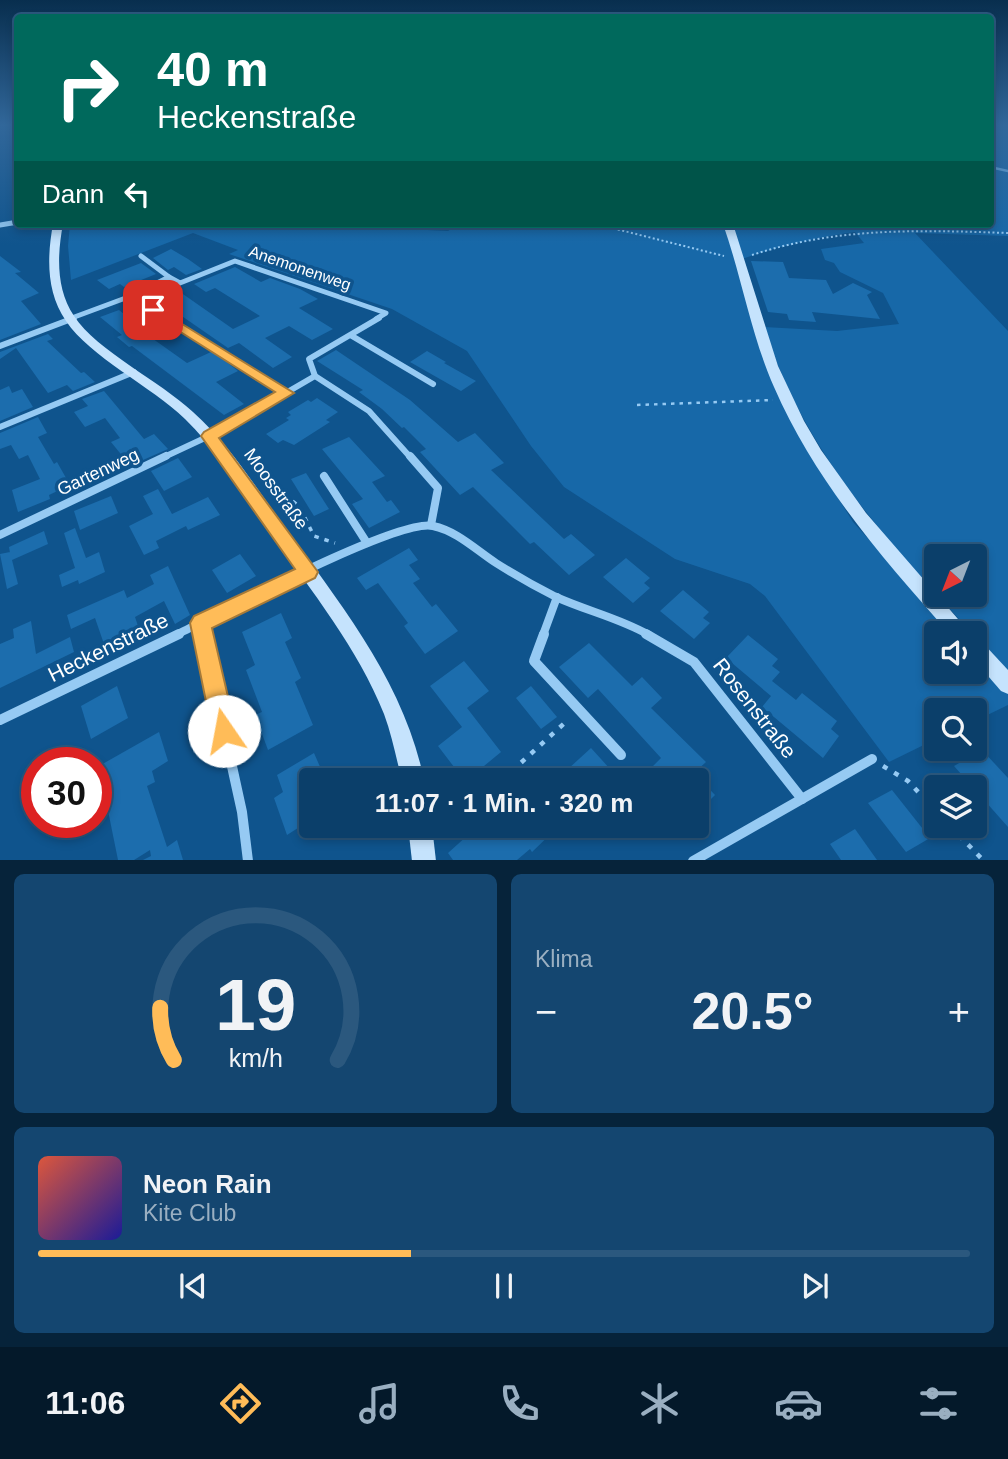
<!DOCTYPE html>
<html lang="de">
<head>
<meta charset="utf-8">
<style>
  :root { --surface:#0b3f6a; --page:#144670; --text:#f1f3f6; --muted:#9aafc1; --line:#2b587e; --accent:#ffbc58 }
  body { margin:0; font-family:Helvetica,sans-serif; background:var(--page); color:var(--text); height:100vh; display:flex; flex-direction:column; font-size:26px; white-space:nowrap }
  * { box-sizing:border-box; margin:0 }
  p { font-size:23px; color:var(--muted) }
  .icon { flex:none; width:38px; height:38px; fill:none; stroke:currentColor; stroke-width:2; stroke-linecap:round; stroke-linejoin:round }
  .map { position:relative; height:860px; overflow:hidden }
  .panel { display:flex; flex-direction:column; gap:14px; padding:14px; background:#06233a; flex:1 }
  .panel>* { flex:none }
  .banner { position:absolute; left:14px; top:14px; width:980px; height:214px; border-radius:7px; box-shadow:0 4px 10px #0003,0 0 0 2px var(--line); background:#00695c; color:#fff; overflow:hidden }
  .needle { width:46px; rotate:222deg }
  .tools { position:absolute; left:924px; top:544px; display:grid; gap:14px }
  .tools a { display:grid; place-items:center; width:63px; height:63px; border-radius:7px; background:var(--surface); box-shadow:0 4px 10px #0003,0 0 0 2px var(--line); font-size:35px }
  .speed { position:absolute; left:21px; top:747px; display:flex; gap:14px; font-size:35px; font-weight:700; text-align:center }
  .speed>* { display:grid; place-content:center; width:91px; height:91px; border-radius:50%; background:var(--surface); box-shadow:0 4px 10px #0003,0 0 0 2px var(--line); line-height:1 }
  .speed .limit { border:10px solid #d22; background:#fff; color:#111 }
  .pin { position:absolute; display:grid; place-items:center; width:60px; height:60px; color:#fff; margin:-30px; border-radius:14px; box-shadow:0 4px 10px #0006 }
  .me { position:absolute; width:77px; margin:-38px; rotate:348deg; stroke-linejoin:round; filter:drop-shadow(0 0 5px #0008) }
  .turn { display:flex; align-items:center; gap:24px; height:147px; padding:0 28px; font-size:32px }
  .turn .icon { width:91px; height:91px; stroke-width:2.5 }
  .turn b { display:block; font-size:49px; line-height:60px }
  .then { display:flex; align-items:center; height:66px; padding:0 28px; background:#0003; gap:14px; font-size:26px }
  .big { font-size:52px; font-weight:700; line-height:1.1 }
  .panel .widget { flex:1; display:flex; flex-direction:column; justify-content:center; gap:10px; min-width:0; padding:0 24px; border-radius:10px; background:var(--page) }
  .panel .dial { align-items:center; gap:0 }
  .dial svg { height:182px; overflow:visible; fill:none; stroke:var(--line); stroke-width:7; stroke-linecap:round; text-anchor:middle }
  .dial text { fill:var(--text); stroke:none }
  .song { display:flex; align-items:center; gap:21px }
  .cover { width:84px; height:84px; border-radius:10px; background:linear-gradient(135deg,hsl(10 70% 55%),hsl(240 70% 35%)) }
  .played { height:7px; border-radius:4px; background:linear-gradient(90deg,var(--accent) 40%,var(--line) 40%) }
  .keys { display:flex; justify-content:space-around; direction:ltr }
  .heat { display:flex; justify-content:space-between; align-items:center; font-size:38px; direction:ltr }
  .panel .tiles { flex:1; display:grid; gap:14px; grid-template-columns:1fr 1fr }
  .widget:last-child { grid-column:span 2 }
  .trip { position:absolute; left:299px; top:768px; width:410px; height:70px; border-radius:7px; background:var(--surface); box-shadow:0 4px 10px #0003,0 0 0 2px var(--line); font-weight:700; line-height:70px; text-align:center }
  .dock { display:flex; height:112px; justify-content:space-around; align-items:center; background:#04192a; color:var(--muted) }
  .dock .icon { width:49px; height:49px }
  .dock .active { color:var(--accent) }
  .dock b { font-size:32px; color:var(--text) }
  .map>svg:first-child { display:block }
  .green { fill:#1768a8 }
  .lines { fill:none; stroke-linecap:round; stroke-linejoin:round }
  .stream { stroke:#87c7f7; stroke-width:2.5 }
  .building { fill:#1c6dad }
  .path-far3 { stroke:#96caf3; stroke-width:2; stroke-dasharray:2 2.5; stroke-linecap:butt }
  .path-far2 { stroke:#96caf3; stroke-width:2.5; stroke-dasharray:3.5 5; stroke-linecap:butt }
  .path-far1 { stroke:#96caf3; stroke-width:3.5; stroke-dasharray:4.5 6; stroke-linecap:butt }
  .path { stroke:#96caf3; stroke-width:4.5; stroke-dasharray:5 8; stroke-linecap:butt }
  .street-far3 { stroke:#96caf3; stroke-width:5 }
  .street-far2 { stroke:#96caf3; stroke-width:6 }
  .street-far1 { stroke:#96caf3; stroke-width:8 }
  .street { stroke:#96caf3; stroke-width:10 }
  .secondary { fill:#c5e3fd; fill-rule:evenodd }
  .route { fill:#ffbc58; stroke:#a67a39; stroke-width:2 }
  .labels { text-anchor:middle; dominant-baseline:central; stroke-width:7; stroke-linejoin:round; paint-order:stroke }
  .far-street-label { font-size:16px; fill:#fff; stroke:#0f548d }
  .street-label { font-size:18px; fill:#fff; stroke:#0f548d }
  .near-street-label { font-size:21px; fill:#fff; stroke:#0f548d }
</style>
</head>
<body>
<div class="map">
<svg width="1008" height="861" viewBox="0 0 1008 861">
  <rect width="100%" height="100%" fill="#0f548d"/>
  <path class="green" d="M991 125H1008V236L915 233 1008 331V673L937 595H975V556H936V594C863 513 798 434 764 327L837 331 899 324 883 293 840 272 834 263 825 260 821 249 864 243 855 232C814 238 775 247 736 261L772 380 794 427 853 522 954 633 936 634V672H975V657L1008 694V705L975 721V710H936V739L889 762 765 596 750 584 675 559 564 487 531 446 467 351 392 309 229 254 238 250 193 233 71 280 68 246 70 224H300L448 231 459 224H990Z"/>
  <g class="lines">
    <polyline class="stream" points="990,167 1008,171"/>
  </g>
  <g class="building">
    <polygon points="171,249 188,259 202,269 186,275 174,267 168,270 153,258"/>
    <polygon points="0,256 21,272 15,273 39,293 21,301 41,324 0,340"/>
    <polygon points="751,261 783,262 789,278 826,280 833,294 853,283 872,292 867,295 880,319 812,312 816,322 789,320 787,314 768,312"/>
    <polygon points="141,263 156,274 124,287 120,284 109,289 97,280"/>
    <polygon points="235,267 261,282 270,278 300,289 318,299 299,308 333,329 312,340 289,326 265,338 292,357 273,368 239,343 228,348 160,301 180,292 233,329 260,316 215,288 206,292 194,284"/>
    <polygon points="119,310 135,323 132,324 187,363 211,352 224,360 238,371 216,382 244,404 224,415 132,346 129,347 117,337 122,335 100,317"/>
    <polygon points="48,334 53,339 47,341 81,373 84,372 95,382 73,391 67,385 48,393 16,348 0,359 0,352"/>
    <polygon points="336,350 410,400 458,442 475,433 504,463 491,470 564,539 571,534 595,555 569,575 534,542 530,544 473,487 460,495 420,452 426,449 404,427 402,428 382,409 359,392 363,390 317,361"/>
    <polygon points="427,351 446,362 444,363 476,381 461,391 410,362"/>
    <polygon points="9,386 12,393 22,389 33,407 0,421 0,390"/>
    <polygon points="104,391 144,439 154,434 168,449 143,460 138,451 124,458 111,442 120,438 105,418 85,427 74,412 88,406 82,399"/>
    <polygon points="317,398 338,412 326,420 330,422 294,445 283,440 278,443 266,434 289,420 286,418 291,415 288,412 308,400 311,402"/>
    <polygon points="38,417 47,433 38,437 54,464 57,462 70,485 49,495 50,499 18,512 12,490 40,479 28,455 19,459 11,445 0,449 0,433"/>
    <polygon points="349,437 385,476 372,482 387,502 391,500 400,512 369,528 352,504 363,499 322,449"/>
    <polygon points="178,458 192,477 164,491 151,471"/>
    <polygon points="306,473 329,509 314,516 291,479"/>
    <polygon points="158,489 172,514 208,497 220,515 188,530 186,526 156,541 159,548 144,555 129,526 153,514 143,496"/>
    <polygon points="111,496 118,513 80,530 74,511"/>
    <polygon points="75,528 86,558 99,552 105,572 79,584 78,580 62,587 59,575 75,568 64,533"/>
    <polygon points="44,531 48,544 12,560 18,584 7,589 0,554 10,552 11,559 9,547"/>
    <polygon points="409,548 418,560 409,565 420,579 413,583 432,607 436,604 458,631 425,654 404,626 408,623 378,583 366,590 357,578"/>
    <polygon points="240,554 256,576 227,593 212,570"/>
    <polygon points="626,558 650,578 644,583 650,588 633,603 603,577"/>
    <polygon points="168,566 190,615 175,624 164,601 135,617 138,626 104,644 95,618 71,629 67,615 124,590 127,598 154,584 150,575"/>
    <polygon points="683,590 709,612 703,618 710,623 694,639 660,611"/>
    <polygon points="281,613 292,638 285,642 301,678 295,682 313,725 268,750 255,715 262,712 246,670 255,665 242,632"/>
    <polygon points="31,621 36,654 70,637 74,652 0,688 0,644 14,638 13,629"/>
    <polygon points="748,635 778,659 772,666 780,672 772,681 796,700 802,693 837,721 831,729 839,736 823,758 762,707 771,696 726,658"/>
    <polygon points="589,643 632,686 642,677 662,698 651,708 706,762 694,773 715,795 696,814 696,780 663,780 651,768 661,758 598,689 588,698 559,667"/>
    <polygon points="464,661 489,691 467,708 501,752 467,780 464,780 438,746 462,727 430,686"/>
    <polygon points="117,686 128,718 91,739 81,706"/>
    <polygon points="531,686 557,717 541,729 516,698"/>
    <polygon points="159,732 168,761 152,771 155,782 147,786 167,847 177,840 183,860 143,860 151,856 150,850 134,860 118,860 99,766"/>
    <polygon points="591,748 620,780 556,780"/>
    <polygon points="982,750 1008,778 1008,827 954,766"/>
    <polygon points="314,753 321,769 313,773 316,780 312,780 312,819 287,835 274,798 283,792 277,775"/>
    <polygon points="892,790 930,838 906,852 868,803"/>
    <polygon points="478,826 559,826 532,852 530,849 517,860 453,860 448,853"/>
    <polygon points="855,829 877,860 841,860 830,844"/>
  </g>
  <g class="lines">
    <g class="path-far3">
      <polyline points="596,224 724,256"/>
      <path d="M752 255C837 227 920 230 1008 233"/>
    </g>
    <polyline class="path-far2" points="637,405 773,400"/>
    <polyline class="path-far1" points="259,476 299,506 314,536 335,543"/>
    <g class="path">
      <polyline points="883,766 908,781 936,811"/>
      <polyline points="502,780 569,719"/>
      <polyline points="950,826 984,861"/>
      <polyline points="442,835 452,826"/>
    </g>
    <g class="street-far3">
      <polyline points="0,225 18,222"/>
      <polyline points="141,256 169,277"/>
      <polyline points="131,296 169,319"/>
      <polyline points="69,319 131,296 169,277 180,283 235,261 386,313 376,319"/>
    </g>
    <g class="street-far2">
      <polyline points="166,318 287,392"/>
      <polyline points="379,318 309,359 315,376 369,411 411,458"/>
      <polyline points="352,336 433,384"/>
      <polyline points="0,346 74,318"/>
      <polyline points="0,427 134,372"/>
      <polyline points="162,458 222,430 315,376"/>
    </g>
    <g class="street-far1">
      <polyline points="410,456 438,488 431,525"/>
      <polyline points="324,476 367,543"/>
      <polyline points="0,535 166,456"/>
      <polyline points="201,623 204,635"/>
      <path d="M176 635C217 615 398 518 433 526 457 531 476 550 496 563 515 575 536 587 556 597 587 611 619 618 649 635"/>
      <polyline points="543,635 557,597"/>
    </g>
    <g class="street">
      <polyline points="203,634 242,812 248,861"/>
      <polyline points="544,634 534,661 621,755"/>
      <polyline points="646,634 694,662 802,799"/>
      <polyline points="0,720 179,634"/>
      <polyline points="693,861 872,759"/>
    </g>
    <g class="secondary">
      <path d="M53 224H63C57 255 56 289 74 316 97 351 160 381 193 412 229 444 254 485 282 523 340 604 404 681 424 780H402C396 758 392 735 384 714 358 648 311 591 271 533 244 494 219 452 185 419 151 386 90 357 66 321 46 292 47 257 53 224Z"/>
      <path d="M723 224H733L778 366 804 421 821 450 866 513 971 634H950C882 558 815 481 774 387 751 335 742 278 723 224Z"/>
      <polygon points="975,639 982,642 1008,670 1008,694 1001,691 975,661"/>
      <polygon points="408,826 432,826 436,861 412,861"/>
    </g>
  </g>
  <linearGradient id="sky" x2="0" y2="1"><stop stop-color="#082e4e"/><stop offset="0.51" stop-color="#31679a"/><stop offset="1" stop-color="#31679a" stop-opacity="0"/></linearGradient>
  <rect width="1008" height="245" fill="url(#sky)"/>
  <polygon class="route" points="153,306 294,393 219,438 318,572 315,578 212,628 236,731 233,740 224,743 216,740 212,731 190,623 194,616 295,569 201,436 204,432 275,392 149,312 147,310"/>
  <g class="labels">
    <g class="far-street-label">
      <text transform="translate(300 268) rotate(19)">Anemonenweg</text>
    </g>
    <g class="street-label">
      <text transform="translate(98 472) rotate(-25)">Gartenweg</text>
      <text transform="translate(276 489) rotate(54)">Moosstraße</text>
    </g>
    <g class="near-street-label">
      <text transform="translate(108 647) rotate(-26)">Heckenstraße</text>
      <text transform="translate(755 708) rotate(52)">Rosenstraße</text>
    </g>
  </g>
</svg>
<div class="tools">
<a><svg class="needle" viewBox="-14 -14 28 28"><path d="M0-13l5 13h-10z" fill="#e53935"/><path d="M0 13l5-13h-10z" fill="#9aafc1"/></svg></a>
<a><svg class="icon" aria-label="sound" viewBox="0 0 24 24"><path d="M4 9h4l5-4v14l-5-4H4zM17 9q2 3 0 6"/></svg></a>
<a><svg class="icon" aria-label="search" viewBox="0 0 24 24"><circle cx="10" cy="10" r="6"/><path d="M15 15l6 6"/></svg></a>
<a><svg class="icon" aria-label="layers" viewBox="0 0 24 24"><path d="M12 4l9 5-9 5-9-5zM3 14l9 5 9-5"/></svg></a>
</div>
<div class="speed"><div class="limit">30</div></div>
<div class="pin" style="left:153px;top:310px;background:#d93025"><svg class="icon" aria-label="arrive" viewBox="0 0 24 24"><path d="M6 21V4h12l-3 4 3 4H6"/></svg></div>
<svg class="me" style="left:224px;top:731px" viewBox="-20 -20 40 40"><circle r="19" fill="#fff"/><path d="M0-13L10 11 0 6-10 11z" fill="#ffbc58"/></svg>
<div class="trip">11:07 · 1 Min. · 320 m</div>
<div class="banner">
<div class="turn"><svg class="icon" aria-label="right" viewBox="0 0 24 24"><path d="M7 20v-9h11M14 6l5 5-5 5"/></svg><div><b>40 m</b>Heckenstraße</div></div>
<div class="then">Dann<svg class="icon" aria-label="left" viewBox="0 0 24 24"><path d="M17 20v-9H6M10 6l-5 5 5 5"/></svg></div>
</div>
</div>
<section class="panel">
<div class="tiles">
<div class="widget dial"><svg viewBox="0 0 100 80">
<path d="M14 69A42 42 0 1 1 86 69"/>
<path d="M14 69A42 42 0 0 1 8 46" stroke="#ffbc58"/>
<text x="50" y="56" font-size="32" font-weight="700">19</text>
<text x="50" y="72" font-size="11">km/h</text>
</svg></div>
<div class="widget"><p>Klima</p>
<div class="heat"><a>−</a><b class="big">20.5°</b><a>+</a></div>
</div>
<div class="widget">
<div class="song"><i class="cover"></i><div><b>Neon Rain</b><p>Kite Club</p></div></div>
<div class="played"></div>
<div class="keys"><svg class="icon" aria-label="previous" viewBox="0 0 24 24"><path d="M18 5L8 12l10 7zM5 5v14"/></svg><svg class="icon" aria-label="pause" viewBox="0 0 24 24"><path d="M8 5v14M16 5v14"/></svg><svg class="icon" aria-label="next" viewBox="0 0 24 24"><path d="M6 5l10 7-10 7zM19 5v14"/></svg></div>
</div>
</div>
</section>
<nav class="dock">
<b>11:06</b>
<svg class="icon active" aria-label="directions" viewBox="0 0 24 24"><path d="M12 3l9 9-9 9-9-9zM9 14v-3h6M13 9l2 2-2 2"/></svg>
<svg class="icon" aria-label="music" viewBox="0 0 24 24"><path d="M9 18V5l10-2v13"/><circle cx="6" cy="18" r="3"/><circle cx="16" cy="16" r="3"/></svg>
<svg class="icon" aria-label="phone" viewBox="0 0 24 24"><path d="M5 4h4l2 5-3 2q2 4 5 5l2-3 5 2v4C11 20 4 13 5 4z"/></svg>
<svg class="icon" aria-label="climate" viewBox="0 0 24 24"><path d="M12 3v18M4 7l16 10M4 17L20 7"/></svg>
<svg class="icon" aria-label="car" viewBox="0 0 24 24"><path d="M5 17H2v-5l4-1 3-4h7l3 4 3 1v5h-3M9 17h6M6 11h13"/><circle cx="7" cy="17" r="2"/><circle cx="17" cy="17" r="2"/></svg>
<svg class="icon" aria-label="filters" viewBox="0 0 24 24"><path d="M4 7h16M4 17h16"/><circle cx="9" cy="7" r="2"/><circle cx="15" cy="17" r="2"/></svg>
</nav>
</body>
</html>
